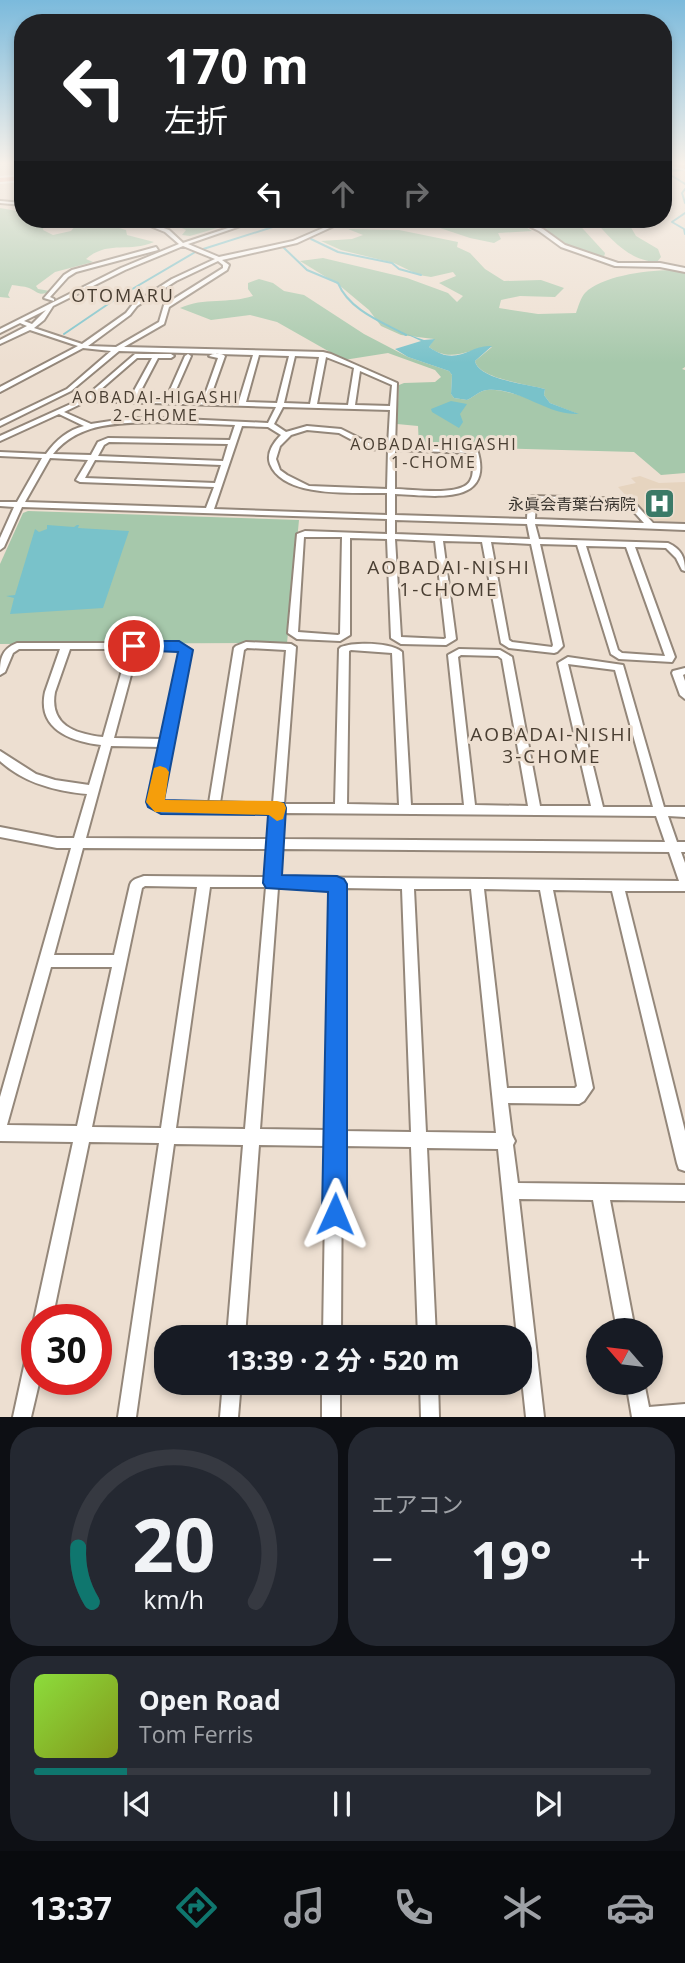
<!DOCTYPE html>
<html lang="ja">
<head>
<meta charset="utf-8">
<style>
  :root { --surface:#171b24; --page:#242831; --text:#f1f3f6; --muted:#9ea1a6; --line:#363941; --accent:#0f766e }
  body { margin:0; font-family:"Open Sans","Noto Sans JP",sans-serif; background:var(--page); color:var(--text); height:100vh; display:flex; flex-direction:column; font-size:26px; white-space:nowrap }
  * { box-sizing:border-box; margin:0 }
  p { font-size:23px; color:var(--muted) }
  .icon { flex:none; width:38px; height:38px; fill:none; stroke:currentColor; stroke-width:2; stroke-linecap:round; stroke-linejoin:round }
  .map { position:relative; height:1417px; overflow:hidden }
  .side { display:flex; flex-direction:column; gap:10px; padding:10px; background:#0d0f14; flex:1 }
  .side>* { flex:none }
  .guide { position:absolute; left:14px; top:14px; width:658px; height:214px; border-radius:28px; box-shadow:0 4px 10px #0003; background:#202124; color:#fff; overflow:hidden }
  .needle { width:46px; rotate:298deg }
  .controls { position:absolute; left:586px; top:1318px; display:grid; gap:14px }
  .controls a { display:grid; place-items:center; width:77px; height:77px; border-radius:50%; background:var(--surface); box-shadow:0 4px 10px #0003; font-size:35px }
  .speed { position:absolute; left:21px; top:1304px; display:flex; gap:14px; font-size:35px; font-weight:700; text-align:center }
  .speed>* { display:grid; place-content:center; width:91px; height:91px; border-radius:50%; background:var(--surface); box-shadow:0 4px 10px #0003; line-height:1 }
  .speed .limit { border:10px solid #d22; background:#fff; color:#111 }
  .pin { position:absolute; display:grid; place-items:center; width:60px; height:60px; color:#fff; margin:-30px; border:4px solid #fff; border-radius:50%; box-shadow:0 2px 7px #0007 }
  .me { position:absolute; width:77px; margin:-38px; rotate:1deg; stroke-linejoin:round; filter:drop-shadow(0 0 5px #0008) }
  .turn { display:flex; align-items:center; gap:24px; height:147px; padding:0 35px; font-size:32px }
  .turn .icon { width:91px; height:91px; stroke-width:2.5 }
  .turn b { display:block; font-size:49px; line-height:60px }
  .lanes { display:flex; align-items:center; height:66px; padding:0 35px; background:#0003; justify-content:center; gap:35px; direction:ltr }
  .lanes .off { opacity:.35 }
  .big { font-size:52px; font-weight:700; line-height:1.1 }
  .side .tile { flex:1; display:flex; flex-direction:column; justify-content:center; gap:10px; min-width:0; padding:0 24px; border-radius:28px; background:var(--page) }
  .side .dial { align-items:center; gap:0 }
  .dial svg { height:182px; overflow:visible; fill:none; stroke:var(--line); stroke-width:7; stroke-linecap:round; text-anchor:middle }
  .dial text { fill:var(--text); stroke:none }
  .song { display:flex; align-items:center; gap:21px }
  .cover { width:84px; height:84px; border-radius:10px; background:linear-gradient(135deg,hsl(90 70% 55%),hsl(70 70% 35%)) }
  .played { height:7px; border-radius:4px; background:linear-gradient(90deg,var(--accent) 15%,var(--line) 15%) }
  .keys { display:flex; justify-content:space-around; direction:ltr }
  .heat { display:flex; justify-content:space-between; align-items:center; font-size:38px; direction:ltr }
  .side .tiles { flex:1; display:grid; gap:10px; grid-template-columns:1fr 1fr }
  .tile:last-child { grid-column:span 2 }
  .trip { position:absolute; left:154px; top:1325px; width:378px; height:70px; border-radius:28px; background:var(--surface); box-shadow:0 4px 10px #0003; font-weight:700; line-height:70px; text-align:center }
  .tab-bar { display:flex; height:112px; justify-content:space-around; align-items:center; background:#090b0e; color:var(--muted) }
  .tab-bar .icon { width:49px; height:49px }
  .tab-bar .current { color:var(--accent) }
  .tab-bar b { font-size:32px; color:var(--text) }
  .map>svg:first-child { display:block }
  .built { fill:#e6d4bf }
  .green { fill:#a6c8ab }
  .water { fill:#79c2ca }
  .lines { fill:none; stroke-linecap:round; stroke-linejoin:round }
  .stream { stroke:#79c2ca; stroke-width:2 }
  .minor-casing { stroke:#94877a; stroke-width:4 }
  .major-casing { stroke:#fff; stroke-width:4 }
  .minor { fill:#fff; fill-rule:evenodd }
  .major { fill:#f5b8a7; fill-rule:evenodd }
  .route { fill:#1a73e8; stroke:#114b97; stroke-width:2 }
  .slow { fill:#f59e0b }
  .labels { text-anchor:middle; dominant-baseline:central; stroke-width:6; stroke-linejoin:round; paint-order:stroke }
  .far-neighbourhood-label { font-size:16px; letter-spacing:2px; fill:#493e32; stroke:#eddfd1 }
  .far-poi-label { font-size:16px; fill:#3a352f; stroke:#eddfd1; text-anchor:end }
  .far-quarter-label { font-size:18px; letter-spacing:2px; fill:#493e32; stroke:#eddfd1 }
  .neighbourhood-label { font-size:19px; letter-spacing:2px; fill:#493e32; stroke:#eddfd1 }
</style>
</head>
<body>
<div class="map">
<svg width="685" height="1417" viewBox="0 0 685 1417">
  <rect width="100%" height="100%" fill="#eddfd1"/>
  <polygon class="built" points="640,476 659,483 685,482 685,522 650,521 618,487 636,483 631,478"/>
  <g class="green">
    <path d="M0 208 23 212V219L44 224 43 230 53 235 71 231C83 215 98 222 115 221 123 221 133 219 142 219L119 228 126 230 127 235 154 242C128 253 108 240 86 259L93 262 55 272 36 286 38 289 50 291C40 297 38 292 29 288 24 286 17 286 12 285L8 295 10 298 0 297Z"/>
    <polygon points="176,219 244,219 225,220 224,226 190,236 182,235 186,230 175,225 182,221"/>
    <polygon points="413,219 496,219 494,222 521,224 532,231 498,233 501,239 494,243 470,238"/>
    <polygon points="527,219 574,219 605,253 604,257 573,248"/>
    <path d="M593 219H626L636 236 658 249 661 257 657 262C629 261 611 239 593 219Z"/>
    <path d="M348 229 399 230 458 242 457 247 470 253 485 269 504 281 541 280 564 288 555 297 520 296 501 300 499 308 538 314 576 313C578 307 581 297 585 293 603 274 660 268 685 271V367L682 369 685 370V473L661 475 634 452 419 446 418 426 397 424 399 385 404 383 435 382 441 377 435 370 388 353 344 360 277 322 250 315 211 320 180 308C204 297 229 304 253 296L248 289V283L259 279 273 283 284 291 304 295 364 334 408 357 449 371 452 375 451 394 454 398 467 400C474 397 479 391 487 390 512 388 552 409 578 414L550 403 544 395 545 389C528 384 479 379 475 361L492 347C469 348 451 364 429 347L434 339 401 335 381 326 369 310 339 285 300 261 323 258 407 278 448 293 457 302 463 296 439 283 456 276 453 272 431 277 419 275 394 263 341 250 321 241 352 239 363 235Z"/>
    <polygon points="28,511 299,520 287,643 0,644 0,564 23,513"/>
  </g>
  <g class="water">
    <path d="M404 333 424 340 435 339 429 347C458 368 469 344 492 346L475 361C479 380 529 384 545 389L544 395 550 403 579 414C548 416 519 387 487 390 479 391 474 397 467 400L454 398 451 394 452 375 449 371 408 357 395 349 421 341Z"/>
    <polygon points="451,401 467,404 460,414 463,422 459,428 432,412 431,409"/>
    <polygon points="47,525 74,527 77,525 79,525 78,528 129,531 103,608 10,614 14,598 6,596 15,595 35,529 39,532 47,529"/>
  </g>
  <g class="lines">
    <g class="stream">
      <polyline points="664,171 685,184"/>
      <polyline points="667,171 685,170"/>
      <polyline points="685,189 682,193 685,203"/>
      <polyline points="685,213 672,222 684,229 685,234"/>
      <polyline points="311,239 338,252 392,263 399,269 421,275"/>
      <path d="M283 247 307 270 338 283C349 310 382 322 406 335"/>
      <polyline points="64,334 117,298 197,251 298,219"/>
    </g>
    <defs>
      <g id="minor">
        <polygon points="0,201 23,203 23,205 0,203"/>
        <path d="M133 219H139L169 230 183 243 255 219H261L188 244 219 257 293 241 344 219H349L297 243 222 260 229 265 227 270 169 307 164 324 124 347 323 352 331 354 397 383 395 446 477 449C496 508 430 495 395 494V515L527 519 528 498 532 496 628 499H631L653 523 685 524V530L535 524 539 539 668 543C681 549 685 557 685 571L682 570 676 558 666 548 635 547 675 657 672 662 619 659 611 654 577 545 540 544 563 646 557 652 554 653 509 648 501 643 482 542 443 541 456 639 446 645 401 644 391 638 387 539 350 538V635L340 641 297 639 288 633 297 534 305 531 387 534V519L22 507 4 547 0 550V538L14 507 0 506V502H17L42 458 0 456V452L46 454C56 440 68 430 84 426L59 414 0 441V436L84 398 135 354H171L174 356 171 358H158L137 398 166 399 185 356 188 354 191 356 172 399 203 400 218 358 209 356C212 353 222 353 225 356L209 401H239L253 355 119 351 71 391 0 426V421L67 389 111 351 83 348 0 392V387L78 346 30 330 0 344V340L27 326 20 323 0 333V329L121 268 179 244 165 232ZM183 246 215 259 172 279 133 304 126 313 82 344 34 328 44 320 53 306 125 270ZM218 261 223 265V268L164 305 159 322 116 347 88 346 130 315 137 306 176 281ZM46 310 32 324 24 321ZM259 355 289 356 277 403 246 402ZM295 356 319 357 310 404 284 403ZM326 357 354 368 348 405 317 404ZM137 358H152L130 398 92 397ZM360 371 392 385 390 406 355 405ZM87 401 276 407 268 423 161 418H130L91 424 64 412ZM283 407 390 410 388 445H373L341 429 307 426 286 432 274 424ZM161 422 235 425 230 440 108 438 98 442 91 455 53 454C79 421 122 423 161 422ZM242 426 268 427 281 435C274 442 266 453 270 464 284 499 355 492 387 493V515L214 509ZM307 430 339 433 369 449 388 450 387 489 309 486 287 475 280 470 276 459 280 446 291 435ZM109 442 228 444 223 461 98 456 104 445ZM395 450 471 453C472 462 475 473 470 481 461 497 411 489 395 489ZM50 458 88 460 76 480 80 482 214 487 206 508 25 502ZM95 460 221 465 215 483 85 478ZM536 501 626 503 644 523 535 519ZM395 520 527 524 530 539 395 534ZM304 537H342L340 634 338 635 298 632ZM395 539 435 541 446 638 444 639 401 637ZM491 542 531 544 553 645 552 647 512 642 509 640ZM586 546 626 547 665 656 622 653 618 650Z"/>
        <polygon points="515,219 520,219 543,229 565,245 618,263 660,263 685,268 685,272 660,267 615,266 561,247 539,231"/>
        <polygon points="156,247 158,250 76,272 68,277 50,297 54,299 54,301 44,298 64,275 72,270"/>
        <path d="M246 642 291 644 296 647 284 804H335L339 649 341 647C354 642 391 642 402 652L411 805H464L448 655 459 649 500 650 512 657 540 806H591L558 663 568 657 623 665 664 807H685V817L668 816 677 842H685V852H681L685 863V891H625L685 1131V1171L679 1169 677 1163 612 891 553 890 593 1088 584 1101 579 1104 508 1103 512 1135 515 1141 513 1145 518 1183 685 1185V1201L610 1200 635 1330H617L593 1200 519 1199 544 1417H526L520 1361V1337H517L498 1149 427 1148 436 1337H418L411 1147 342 1146 341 1337H323L326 1146 259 1145 245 1337H227L243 1145 174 1144 136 1417H118L159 1143 89 1142 52 1320H37V1326L34 1320 73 1142 0 1141V1097L71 848H57L0 837V827L57 838H74L87 794C55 791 24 783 0 761V751L36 774 55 780 89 785 101 745C70 741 37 729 45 692L60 649H19L13 653 5 672 0 675C0 660 1 649 17 643H179L191 650 161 800 164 802 209 803 234 648 236 646ZM247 648 286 650 273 803H220L244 650ZM70 649H128L103 737C75 734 49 725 55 692ZM138 649H177L181 651 162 739 114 738ZM351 650 392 653 399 805 347 804 349 651ZM461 655 498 656 502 659 528 806 475 805 458 657ZM568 664 615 670 653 807H603ZM111 746 161 747 149 802 157 810 272 813 270 839 86 838ZM284 813 656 816 665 842 282 839ZM83 848 269 849 266 877 144 876C138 878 132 879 130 885L114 955H54ZM281 849 669 852 679 881 279 877ZM145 886 197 887 161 1128 92 1127 142 888ZM210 887H266L245 1129 176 1128ZM278 888H331L327 1130 260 1129ZM343 888 402 889 411 1132 342 1131ZM414 889H471L496 1133 426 1132ZM484 889 540 890 577 1086 575 1088H507ZM51 967H112L77 1126 7 1125Z"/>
        <polygon points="685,668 685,674 683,675 685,681 685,699 680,695 672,673 673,671"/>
        <polygon points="37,1339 37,1379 40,1379 31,1417 13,1417 28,1348 31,1342"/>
        <polygon points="223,1382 241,1382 238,1417 220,1417"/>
        <rect x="322" y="1382" width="18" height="35"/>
        <polygon points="420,1382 438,1382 439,1417 421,1417"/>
        <polygon points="626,1382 644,1382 649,1407 685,1404 685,1417 632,1417"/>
      </g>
      <g id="major">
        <polygon points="669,164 685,165 685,169 669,165"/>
        <polygon points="23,176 23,180 0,182 0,178"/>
      </g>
    </defs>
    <use href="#minor" class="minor-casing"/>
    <use href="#major" class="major-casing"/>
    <use href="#minor" class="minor"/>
    <use href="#major" class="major"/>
  </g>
  <linearGradient id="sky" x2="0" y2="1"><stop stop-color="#7bbadc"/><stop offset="0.45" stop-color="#f7f1ea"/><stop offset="1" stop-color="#f7f1ea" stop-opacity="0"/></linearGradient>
  <rect width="685" height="363" fill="url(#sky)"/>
  <polygon class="route" points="134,641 179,641 193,650 164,800 284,803 286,808 282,875 337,876 344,879 347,884 347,1214 344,1223 335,1226 326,1223 322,1214 328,892 266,888 263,883 268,815 161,814 148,807 146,802 178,652 129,650 127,646"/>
  <polygon class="slow" points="160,766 166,768 169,772 165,800 277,801 284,803 286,808 283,819 277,821 269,815 155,812 146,802 154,768"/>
  <defs>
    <symbol id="hospital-square" viewBox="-11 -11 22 22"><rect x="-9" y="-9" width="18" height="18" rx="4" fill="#3b7a67" stroke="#eddfd1"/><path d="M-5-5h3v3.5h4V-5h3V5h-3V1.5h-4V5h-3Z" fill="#fff"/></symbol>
  </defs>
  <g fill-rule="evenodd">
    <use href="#hospital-square" x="642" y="486" width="35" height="35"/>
  </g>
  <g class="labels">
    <g class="far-neighbourhood-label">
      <text x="156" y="397">AOBADAI-HIGASHI<tspan x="156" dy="18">2-CHOME</tspan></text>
      <text x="434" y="444">AOBADAI-HIGASHI<tspan x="434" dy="18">1-CHOME</tspan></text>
    </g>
    <g class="far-poi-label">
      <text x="636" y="504">永眞会青葉台病院</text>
    </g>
    <g class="far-quarter-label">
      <text x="123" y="295">OTOMARU</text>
    </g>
    <g class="neighbourhood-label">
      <text x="449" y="567">AOBADAI-NISHI<tspan x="449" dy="22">1-CHOME</tspan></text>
      <text x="552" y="734">AOBADAI-NISHI<tspan x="552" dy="22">3-CHOME</tspan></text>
    </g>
  </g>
</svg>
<div class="controls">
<a><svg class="needle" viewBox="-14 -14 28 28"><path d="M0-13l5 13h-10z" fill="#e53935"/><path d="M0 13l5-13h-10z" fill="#9ea1a6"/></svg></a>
</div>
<div class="speed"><div class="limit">30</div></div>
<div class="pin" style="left:134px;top:646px;background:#d93025"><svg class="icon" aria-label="arrive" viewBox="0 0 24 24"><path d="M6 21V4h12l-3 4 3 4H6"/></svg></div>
<svg class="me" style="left:335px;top:1214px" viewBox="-20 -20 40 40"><path d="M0-17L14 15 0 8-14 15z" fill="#1a73e8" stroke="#fff" stroke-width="4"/></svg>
<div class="trip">13:39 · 2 分 · 520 m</div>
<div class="guide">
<div class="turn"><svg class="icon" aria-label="left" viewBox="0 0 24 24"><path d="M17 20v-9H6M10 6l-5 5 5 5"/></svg><div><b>170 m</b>左折</div></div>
<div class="lanes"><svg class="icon" aria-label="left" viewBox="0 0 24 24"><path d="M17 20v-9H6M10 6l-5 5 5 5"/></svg><svg class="icon off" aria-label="ahead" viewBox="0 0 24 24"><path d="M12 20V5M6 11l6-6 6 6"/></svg><svg class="icon off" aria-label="right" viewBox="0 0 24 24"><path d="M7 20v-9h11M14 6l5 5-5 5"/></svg></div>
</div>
</div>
<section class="side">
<div class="tiles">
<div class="tile dial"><svg viewBox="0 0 100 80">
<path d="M14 69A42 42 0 1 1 86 69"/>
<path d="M14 69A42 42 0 0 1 8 45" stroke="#0f766e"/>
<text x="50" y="56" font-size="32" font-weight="700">20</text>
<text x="50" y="72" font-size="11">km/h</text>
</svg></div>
<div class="tile"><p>エアコン</p>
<div class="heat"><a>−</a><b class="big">19°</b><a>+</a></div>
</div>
<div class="tile">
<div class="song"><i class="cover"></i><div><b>Open Road</b><p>Tom Ferris</p></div></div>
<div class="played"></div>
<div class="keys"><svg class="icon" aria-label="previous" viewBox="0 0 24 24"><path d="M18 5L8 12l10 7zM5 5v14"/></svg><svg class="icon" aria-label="pause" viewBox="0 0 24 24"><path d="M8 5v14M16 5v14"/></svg><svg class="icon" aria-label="next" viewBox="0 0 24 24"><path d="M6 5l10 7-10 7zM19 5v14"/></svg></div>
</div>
</div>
</section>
<nav class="tab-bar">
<b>13:37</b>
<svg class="icon current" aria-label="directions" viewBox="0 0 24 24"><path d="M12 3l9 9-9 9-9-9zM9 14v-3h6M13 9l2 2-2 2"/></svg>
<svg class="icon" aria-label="music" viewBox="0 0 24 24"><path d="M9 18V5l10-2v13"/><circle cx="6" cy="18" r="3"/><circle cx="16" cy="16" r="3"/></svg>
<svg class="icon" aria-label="phone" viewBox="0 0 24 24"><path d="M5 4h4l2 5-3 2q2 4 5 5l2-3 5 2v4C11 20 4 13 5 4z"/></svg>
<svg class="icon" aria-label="climate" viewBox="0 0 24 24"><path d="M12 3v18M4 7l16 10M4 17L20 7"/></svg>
<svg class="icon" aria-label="car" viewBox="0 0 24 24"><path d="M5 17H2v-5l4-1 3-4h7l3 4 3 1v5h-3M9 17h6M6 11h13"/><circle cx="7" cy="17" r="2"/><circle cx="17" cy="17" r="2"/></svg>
</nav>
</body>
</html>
